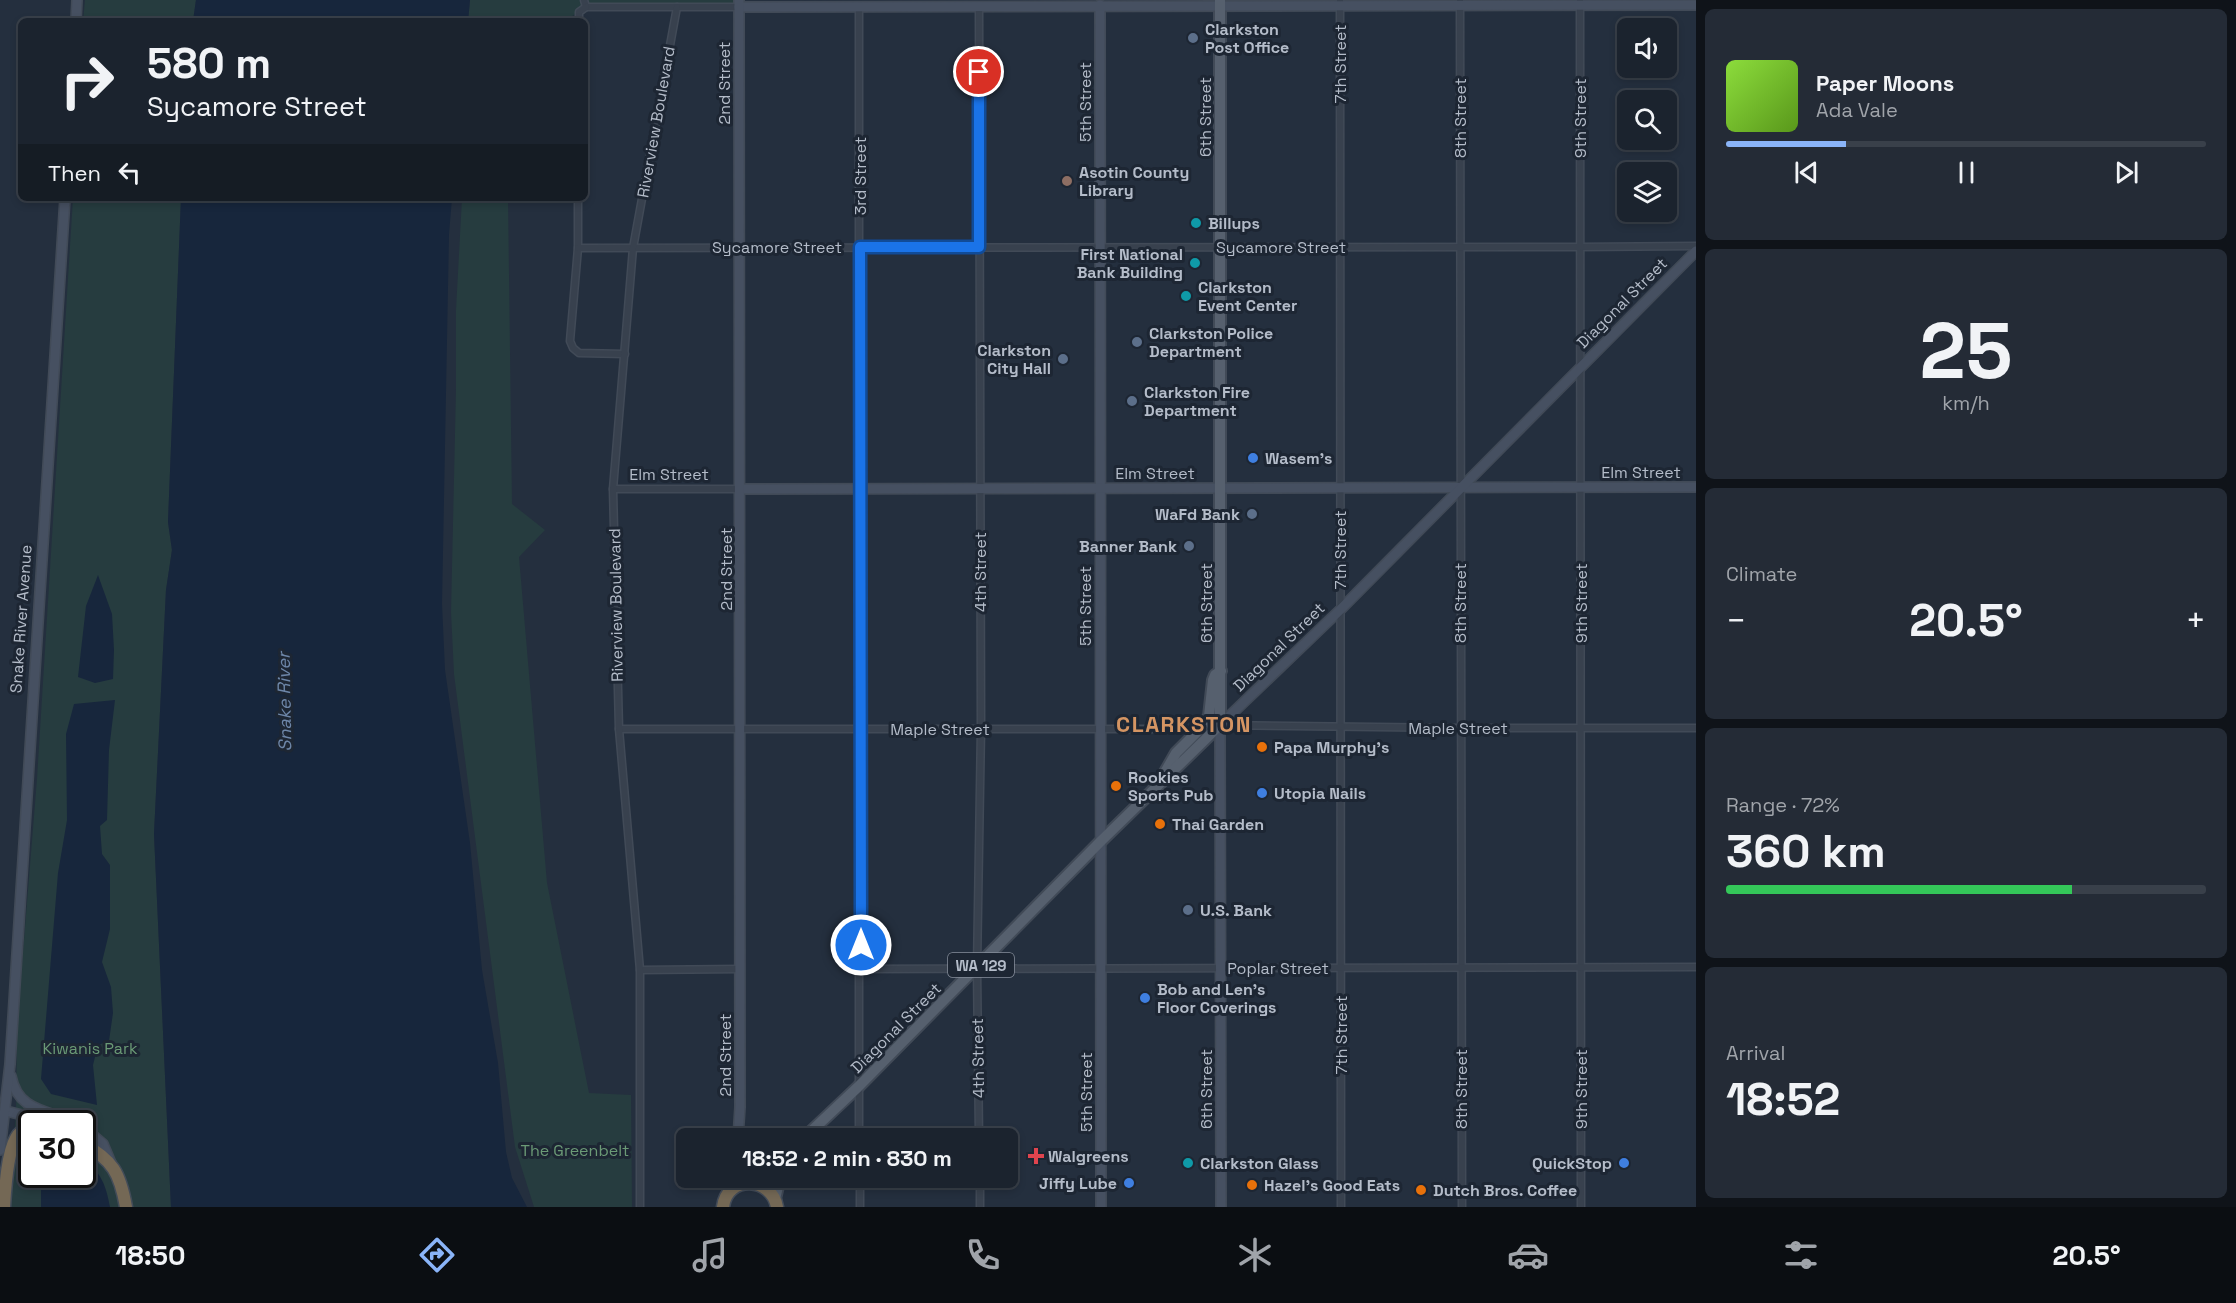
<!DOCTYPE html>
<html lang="en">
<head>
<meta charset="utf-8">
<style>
  :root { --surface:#1b232e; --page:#242b36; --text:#f1f3f6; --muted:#a0a4aa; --line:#39404a; --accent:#8ab4f8 }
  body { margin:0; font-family:"Space Grotesk",sans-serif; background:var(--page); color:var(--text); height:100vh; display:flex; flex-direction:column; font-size:22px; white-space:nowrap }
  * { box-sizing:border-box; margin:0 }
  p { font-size:20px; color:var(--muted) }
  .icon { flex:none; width:33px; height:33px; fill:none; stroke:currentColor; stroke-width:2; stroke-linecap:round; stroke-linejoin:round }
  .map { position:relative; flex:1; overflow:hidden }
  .drawer { display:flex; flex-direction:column; gap:9px; padding:9px; background:#0f1319; width:540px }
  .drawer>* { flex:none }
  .guide { position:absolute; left:18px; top:18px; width:570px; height:183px; border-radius:9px; box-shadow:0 3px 9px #0003,0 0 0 2px var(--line); background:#1b232e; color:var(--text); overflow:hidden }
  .buttons { position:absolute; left:1617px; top:18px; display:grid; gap:12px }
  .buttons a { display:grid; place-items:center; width:60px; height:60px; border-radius:9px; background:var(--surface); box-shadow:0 3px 9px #0003,0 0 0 2px var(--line); font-size:30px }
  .speed { position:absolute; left:18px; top:1110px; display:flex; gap:12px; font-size:30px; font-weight:700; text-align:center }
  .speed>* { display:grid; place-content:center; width:78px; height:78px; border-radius:50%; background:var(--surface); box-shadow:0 3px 9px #0003,0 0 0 2px var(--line); line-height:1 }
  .speed .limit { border:3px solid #111; border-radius:9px; background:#fff; color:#111 }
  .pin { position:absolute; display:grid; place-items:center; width:51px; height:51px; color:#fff; margin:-26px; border:3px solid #fff; border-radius:50%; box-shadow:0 2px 6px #0007 }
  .me { position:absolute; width:66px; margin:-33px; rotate:0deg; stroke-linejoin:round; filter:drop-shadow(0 0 4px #0008) }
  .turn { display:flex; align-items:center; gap:21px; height:126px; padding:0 30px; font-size:27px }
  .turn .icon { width:78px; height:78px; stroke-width:2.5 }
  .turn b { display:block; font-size:42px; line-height:51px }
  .then { display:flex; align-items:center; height:57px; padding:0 30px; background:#0003; gap:12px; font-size:22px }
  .big { font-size:45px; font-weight:700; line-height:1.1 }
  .drawer .widget { flex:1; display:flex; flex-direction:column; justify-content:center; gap:9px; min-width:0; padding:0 21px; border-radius:9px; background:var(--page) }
  .drawer .dial { align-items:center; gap:0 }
  .dial b { font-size:78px; line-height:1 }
  .song { display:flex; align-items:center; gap:18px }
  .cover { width:72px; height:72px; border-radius:9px; background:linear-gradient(135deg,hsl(90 70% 55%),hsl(90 70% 35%)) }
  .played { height:6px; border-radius:3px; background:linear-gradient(90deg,var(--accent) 25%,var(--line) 25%) }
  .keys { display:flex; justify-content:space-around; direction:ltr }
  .heat { display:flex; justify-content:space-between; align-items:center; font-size:33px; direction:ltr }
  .charge { height:9px; border-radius:4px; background:linear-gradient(90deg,#34c759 72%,var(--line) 0) }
  .trip { position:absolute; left:676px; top:1128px; width:342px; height:60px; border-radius:9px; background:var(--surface); box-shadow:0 3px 9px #0003,0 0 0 2px var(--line); font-weight:700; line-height:60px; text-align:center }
  .tab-bar { display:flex; height:96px; justify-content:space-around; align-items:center; background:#0b0e12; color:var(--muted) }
  .tab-bar .icon { width:42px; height:42px }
  .tab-bar .on { color:var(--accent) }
  .tab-bar b { font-size:27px; color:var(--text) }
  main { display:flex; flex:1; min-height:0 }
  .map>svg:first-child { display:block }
  .green { fill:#263c3f; fill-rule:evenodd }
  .water { fill:#17263c }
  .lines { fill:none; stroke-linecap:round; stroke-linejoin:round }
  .street-casing { stroke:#414a57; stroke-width:9 }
  .secondary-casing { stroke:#414a57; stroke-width:12 }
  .primary-casing { stroke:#414a57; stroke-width:14 }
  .highway-casing { stroke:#434c59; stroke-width:15 }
  .street { stroke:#38414e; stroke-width:6 }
  .secondary { stroke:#465061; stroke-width:9 }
  .primary { stroke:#56606e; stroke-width:10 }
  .highway { stroke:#746855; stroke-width:12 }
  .route-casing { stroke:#114b97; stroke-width:15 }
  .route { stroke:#1a73e8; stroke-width:10 }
  .service-dot { fill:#5c6f8a; stroke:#1d2633; stroke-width:2 }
  .education-dot { fill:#8d6e63; stroke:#1d2633; stroke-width:2 }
  .culture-dot { fill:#0f9aa8; stroke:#1d2633; stroke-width:2 }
  .shop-dot { fill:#3f7fe0; stroke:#1d2633; stroke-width:2 }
  .food-dot { fill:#e8710a; stroke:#1d2633; stroke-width:2 }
  .health-dot { fill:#e0444e; stroke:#1d2633; stroke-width:2 }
  .labels { text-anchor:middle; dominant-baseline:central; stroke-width:6; stroke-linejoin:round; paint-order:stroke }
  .shield { fill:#1d2633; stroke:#878f9c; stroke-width:1.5 }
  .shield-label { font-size:15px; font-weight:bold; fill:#b4bcc9 }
  .poi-label { font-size:16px; font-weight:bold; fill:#b4bcc9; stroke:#1d2633; text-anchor:start }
  .street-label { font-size:16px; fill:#b4bcc9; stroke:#1d2633 }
  .park-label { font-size:16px; fill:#6b9a76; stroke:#1d2633 }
  .water-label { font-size:18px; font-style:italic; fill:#6d86a8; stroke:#1d2633 }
  .district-label { font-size:22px; font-weight:bold; letter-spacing:1.5px; fill:#d59563; stroke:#1d2633 }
</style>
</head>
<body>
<main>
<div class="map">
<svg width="1696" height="1207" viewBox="0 0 1696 1207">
  <rect width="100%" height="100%" fill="#242f3e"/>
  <g class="green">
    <polygon points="85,0 196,0 193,21 83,21"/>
    <polygon points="470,0 739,0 739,7 587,7 564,21 468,21"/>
    <path d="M73 198H181L168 522 172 550 166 590 154 834 171 1207H8L16 1112 17 1026 37 779ZM32 1124H82V1174H32Z"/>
    <polygon points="462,198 508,198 512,504 545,530 519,557 547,883 589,1093 631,1095 632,1207 534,1207 515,1147 454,674 451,612 456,389 456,310"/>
  </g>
  <g class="water">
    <polygon points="196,0 470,0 468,21 193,21"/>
    <polygon points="181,198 452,198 449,234 442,604 445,670 470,843 482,970 498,1063 506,1152 512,1178 527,1207 171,1207 154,834 166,590 172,550 168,522"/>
    <polygon points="98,575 112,614 114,650 113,679 95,683 78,677 86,606"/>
    <polygon points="115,700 109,750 107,820 100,826 102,854 110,865 110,929 102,962 111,987 113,1013 109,1041 98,1045 93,1065 97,1105 51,1094 41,1079 58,873 67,820 66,734 74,704"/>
    <path d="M83 1159C101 1172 106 1185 110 1207H41V1175L82 1174Z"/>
  </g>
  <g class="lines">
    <defs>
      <g id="street">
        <polyline points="584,0 586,7 739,7"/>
        <polyline points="1340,0 1341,1207"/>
        <polyline points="1460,0 1462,1207"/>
        <polyline points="1580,0 1581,1207"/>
        <polyline points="979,6 981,728 977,968 979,1138"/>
        <polyline points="579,21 579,12 586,7"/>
        <polyline points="578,198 578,248 570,341 573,348 579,353 625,354"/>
        <polyline points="578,248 1580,247 1696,246"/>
        <polyline points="613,489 741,489"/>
        <polyline points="1220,725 1459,728 1696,728"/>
        <polyline points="619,729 1154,729"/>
        <polyline points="861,969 1696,967"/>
        <polyline points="640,970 740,969"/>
        <polyline points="859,1138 859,6"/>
        <polyline points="860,1178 860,1207"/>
        <polyline points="980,1178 980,1207"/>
        <polyline points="640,1207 640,970 619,729 613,489 633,248 677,7"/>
      </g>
      <g id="secondary">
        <polyline points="1100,5 1101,1207"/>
        <polyline points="739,7 1696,5"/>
        <polyline points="76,21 77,0"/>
        <polyline points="741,489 1696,487"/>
        <path d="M11 1076C18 1113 50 1110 78 1124"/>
        <polyline points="6,1111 58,1124"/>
        <polyline points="82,1126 103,1144 111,1163"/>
        <polyline points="82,1134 100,1149"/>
        <polyline points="738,1138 740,1107 739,0"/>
        <polyline points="0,1150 10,1064 65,198"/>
        <polyline points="1221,1207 1220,725 1340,610 1696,251"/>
      </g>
      <g id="primary">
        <polyline points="1164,774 1176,753 1202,727 1209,716 1213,680 1215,675 1221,671"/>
        <polyline points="804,1138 858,1087 1101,841 1220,725 1220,0"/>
        <polyline points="775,1199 780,1178"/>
      </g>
      <g id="highway">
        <path d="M82 1143C113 1160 120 1173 126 1207"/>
        <path d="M4 1207C5 1190 7 1153 16 1138 19 1132 25 1129 32 1127"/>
        <path d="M723 1207C727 1174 772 1177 777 1207"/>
      </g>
    </defs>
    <use href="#street" class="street-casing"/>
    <use href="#secondary" class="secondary-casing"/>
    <use href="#primary" class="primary-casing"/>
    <use href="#highway" class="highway-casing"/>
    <use href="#street" class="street"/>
    <use href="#secondary" class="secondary"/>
    <use href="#primary" class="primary"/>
    <use href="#highway" class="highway"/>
  </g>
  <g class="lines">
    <defs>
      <polyline id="route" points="861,945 860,247 979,247 979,72"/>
    </defs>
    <use href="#route" class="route-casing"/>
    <use href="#route" class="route"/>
  </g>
  <g class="service-dot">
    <circle cx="1193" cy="38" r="6"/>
    <circle cx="1137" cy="342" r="6"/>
    <circle cx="1063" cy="359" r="6"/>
    <circle cx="1132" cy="401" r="6"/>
    <circle cx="1252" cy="514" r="6"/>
    <circle cx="1189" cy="546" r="6"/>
    <circle cx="1188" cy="910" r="6"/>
  </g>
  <circle class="education-dot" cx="1067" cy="181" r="6"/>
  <g class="culture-dot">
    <circle cx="1196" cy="223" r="6"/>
    <circle cx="1195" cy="263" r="6"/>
    <circle cx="1186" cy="296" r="6"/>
    <circle cx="1188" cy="1163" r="6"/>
  </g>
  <g class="shop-dot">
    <circle cx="1253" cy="458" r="6"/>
    <circle cx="1262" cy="793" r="6"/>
    <circle cx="1145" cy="998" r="6"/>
    <circle cx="1624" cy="1163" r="6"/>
    <circle cx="1129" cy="1183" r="6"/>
  </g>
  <g class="food-dot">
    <circle cx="1262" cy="747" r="6"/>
    <circle cx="1116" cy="786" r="6"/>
    <circle cx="1160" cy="824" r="6"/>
    <circle cx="1252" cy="1185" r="6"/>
    <circle cx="1421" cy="1190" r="6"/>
  </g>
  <path class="health-dot" d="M1033 1147h6v6h6v6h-6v6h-6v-6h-6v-6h6z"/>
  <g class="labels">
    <rect class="shield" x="948" y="953" width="66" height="24" rx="4.5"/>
    <g class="shield-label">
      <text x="981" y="965">WA 129</text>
    </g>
    <g class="poi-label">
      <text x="1205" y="29">Clarkston<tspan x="1205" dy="18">Post Office</tspan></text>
      <text x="1079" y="172">Asotin County<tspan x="1079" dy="18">Library</tspan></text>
      <text x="1208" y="223">Billups</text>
      <text x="1183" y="254" text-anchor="end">First National<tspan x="1183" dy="18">Bank Building</tspan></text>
      <text x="1198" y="287">Clarkston<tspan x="1198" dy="18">Event Center</tspan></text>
      <text x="1149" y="333">Clarkston Police<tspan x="1149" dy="18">Department</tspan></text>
      <text x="1051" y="350" text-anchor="end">Clarkston<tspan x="1051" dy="18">City Hall</tspan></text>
      <text x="1144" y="392">Clarkston Fire<tspan x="1144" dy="18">Department</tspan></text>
      <text x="1265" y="458">Wasem's</text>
      <text x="1240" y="514" text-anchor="end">WaFd Bank</text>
      <text x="1177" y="546" text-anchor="end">Banner Bank</text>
      <text x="1274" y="747">Papa Murphy's</text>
      <text x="1128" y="777">Rookies<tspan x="1128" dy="18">Sports Pub</tspan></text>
      <text x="1274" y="793">Utopia Nails</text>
      <text x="1172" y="824">Thai Garden</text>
      <text x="1200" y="910">U.S. Bank</text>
      <text x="1157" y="989">Bob and Len's<tspan x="1157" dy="18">Floor Coverings</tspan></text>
      <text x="1048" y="1156">Walgreens</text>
      <text x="1200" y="1163">Clarkston Glass</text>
      <text x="1612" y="1163" text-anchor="end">QuickStop</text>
      <text x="1117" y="1183" text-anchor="end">Jiffy Lube</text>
      <text x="1264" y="1185">Hazel’s Good Eats</text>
      <text x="1433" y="1190">Dutch Bros. Coffee</text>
    </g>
    <g class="street-label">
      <text transform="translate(1340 64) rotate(-90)">7th Street</text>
      <text transform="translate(724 83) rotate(-90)">2nd Street</text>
      <text transform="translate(1085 102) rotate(-90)">5th Street</text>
      <text transform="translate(1205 117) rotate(-90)">6th Street</text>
      <text transform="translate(1460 118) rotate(-90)">8th Street</text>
      <text transform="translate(1580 118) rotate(-90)">9th Street</text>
      <text transform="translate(656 122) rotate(-80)">Riverview Boulevard</text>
      <text transform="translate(860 176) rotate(-90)">3rd Street</text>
      <text x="777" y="247">Sycamore Street</text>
      <text x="1281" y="247">Sycamore Street</text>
      <text transform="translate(1622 303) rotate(-45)">Diagonal Street</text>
      <text x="1641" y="472">Elm Street</text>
      <text x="1155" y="473">Elm Street</text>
      <text x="669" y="474">Elm Street</text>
      <text transform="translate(1340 550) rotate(-90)">7th Street</text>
      <text transform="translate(726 569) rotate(-90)">2nd Street</text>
      <text transform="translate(980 572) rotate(-90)">4th Street</text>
      <text transform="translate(1206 603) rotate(-90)">6th Street</text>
      <text transform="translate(1460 603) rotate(-90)">8th Street</text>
      <text transform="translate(1581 603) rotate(-90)">9th Street</text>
      <text transform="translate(616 605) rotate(-91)">Riverview Boulevard</text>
      <text transform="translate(1085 606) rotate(-90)">5th Street</text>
      <text transform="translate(21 619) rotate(-86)">Snake River Avenue</text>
      <text transform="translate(1279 647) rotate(-44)">Diagonal Street</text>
      <text x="1458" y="728">Maple Street</text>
      <text x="940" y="729">Maple Street</text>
      <text x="1278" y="968">Poplar Street</text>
      <text transform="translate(896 1028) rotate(-45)">Diagonal Street</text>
      <text transform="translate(1341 1035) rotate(-90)">7th Street</text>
      <text transform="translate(725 1055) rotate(-90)">2nd Street</text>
      <text transform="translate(978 1058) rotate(-91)">4th Street</text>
      <text transform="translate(1206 1089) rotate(-90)">6th Street</text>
      <text transform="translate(1461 1089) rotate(-90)">8th Street</text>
      <text transform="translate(1581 1089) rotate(-90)">9th Street</text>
      <text transform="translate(1086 1092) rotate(-90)">5th Street</text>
    </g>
    <g class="park-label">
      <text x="90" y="1048">Kiwanis Park</text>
      <text x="575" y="1150">The Greenbelt</text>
    </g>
    <g class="water-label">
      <text transform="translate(284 702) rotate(-91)">Snake River</text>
    </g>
    <g class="district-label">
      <text x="1184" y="724">CLARKSTON</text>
    </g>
  </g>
</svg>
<div class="buttons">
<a><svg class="icon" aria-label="sound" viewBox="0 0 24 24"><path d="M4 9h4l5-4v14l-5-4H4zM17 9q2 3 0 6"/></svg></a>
<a><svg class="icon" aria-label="search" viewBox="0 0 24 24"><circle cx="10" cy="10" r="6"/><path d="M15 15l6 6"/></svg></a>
<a><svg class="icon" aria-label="layers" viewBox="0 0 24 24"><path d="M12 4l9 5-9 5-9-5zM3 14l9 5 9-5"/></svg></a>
</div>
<div class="speed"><div class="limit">30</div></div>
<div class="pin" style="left:979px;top:72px;background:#d93025"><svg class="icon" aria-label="arrive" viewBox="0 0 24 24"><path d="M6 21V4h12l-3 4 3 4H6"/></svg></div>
<svg class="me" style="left:861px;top:945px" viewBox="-20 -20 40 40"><circle r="17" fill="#1a73e8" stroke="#fff" stroke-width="3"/><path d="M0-11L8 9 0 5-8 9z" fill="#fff"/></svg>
<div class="trip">18:52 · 2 min · 830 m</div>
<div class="guide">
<div class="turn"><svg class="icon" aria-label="right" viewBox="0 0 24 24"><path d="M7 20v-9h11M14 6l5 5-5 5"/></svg><div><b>580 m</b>Sycamore Street</div></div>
<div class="then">Then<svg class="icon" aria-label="left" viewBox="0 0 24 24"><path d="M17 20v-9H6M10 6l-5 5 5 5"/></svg></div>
</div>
</div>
<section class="drawer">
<div class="widget">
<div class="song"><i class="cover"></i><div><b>Paper Moons</b><p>Ada Vale</p></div></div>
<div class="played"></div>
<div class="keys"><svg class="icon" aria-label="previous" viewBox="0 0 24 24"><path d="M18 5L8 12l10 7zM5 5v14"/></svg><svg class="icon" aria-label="pause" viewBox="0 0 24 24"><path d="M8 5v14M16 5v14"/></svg><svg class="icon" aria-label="next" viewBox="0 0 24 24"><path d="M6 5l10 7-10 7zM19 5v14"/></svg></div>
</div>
<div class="widget dial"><b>25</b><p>km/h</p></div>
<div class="widget"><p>Climate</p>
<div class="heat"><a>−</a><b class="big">20.5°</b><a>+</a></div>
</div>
<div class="widget"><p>Range · 72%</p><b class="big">360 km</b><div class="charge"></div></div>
<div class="widget"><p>Arrival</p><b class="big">18:52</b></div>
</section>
</main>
<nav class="tab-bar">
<b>18:50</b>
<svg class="icon on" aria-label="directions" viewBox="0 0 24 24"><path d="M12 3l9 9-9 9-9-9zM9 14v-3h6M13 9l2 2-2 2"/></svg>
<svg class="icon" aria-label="music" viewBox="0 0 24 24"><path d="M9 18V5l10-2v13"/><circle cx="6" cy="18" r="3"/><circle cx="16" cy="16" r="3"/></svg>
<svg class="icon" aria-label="phone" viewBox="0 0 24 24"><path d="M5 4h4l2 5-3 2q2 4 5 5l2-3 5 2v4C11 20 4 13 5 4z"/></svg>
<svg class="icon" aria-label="climate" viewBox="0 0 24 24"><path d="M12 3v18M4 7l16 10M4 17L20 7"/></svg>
<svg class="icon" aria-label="car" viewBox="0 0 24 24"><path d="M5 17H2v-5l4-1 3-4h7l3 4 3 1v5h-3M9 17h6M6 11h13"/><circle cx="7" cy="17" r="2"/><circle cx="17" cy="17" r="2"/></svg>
<svg class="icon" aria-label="filters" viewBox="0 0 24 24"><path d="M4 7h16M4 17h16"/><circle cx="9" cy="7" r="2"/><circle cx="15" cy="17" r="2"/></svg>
<b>20.5°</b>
</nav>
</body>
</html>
